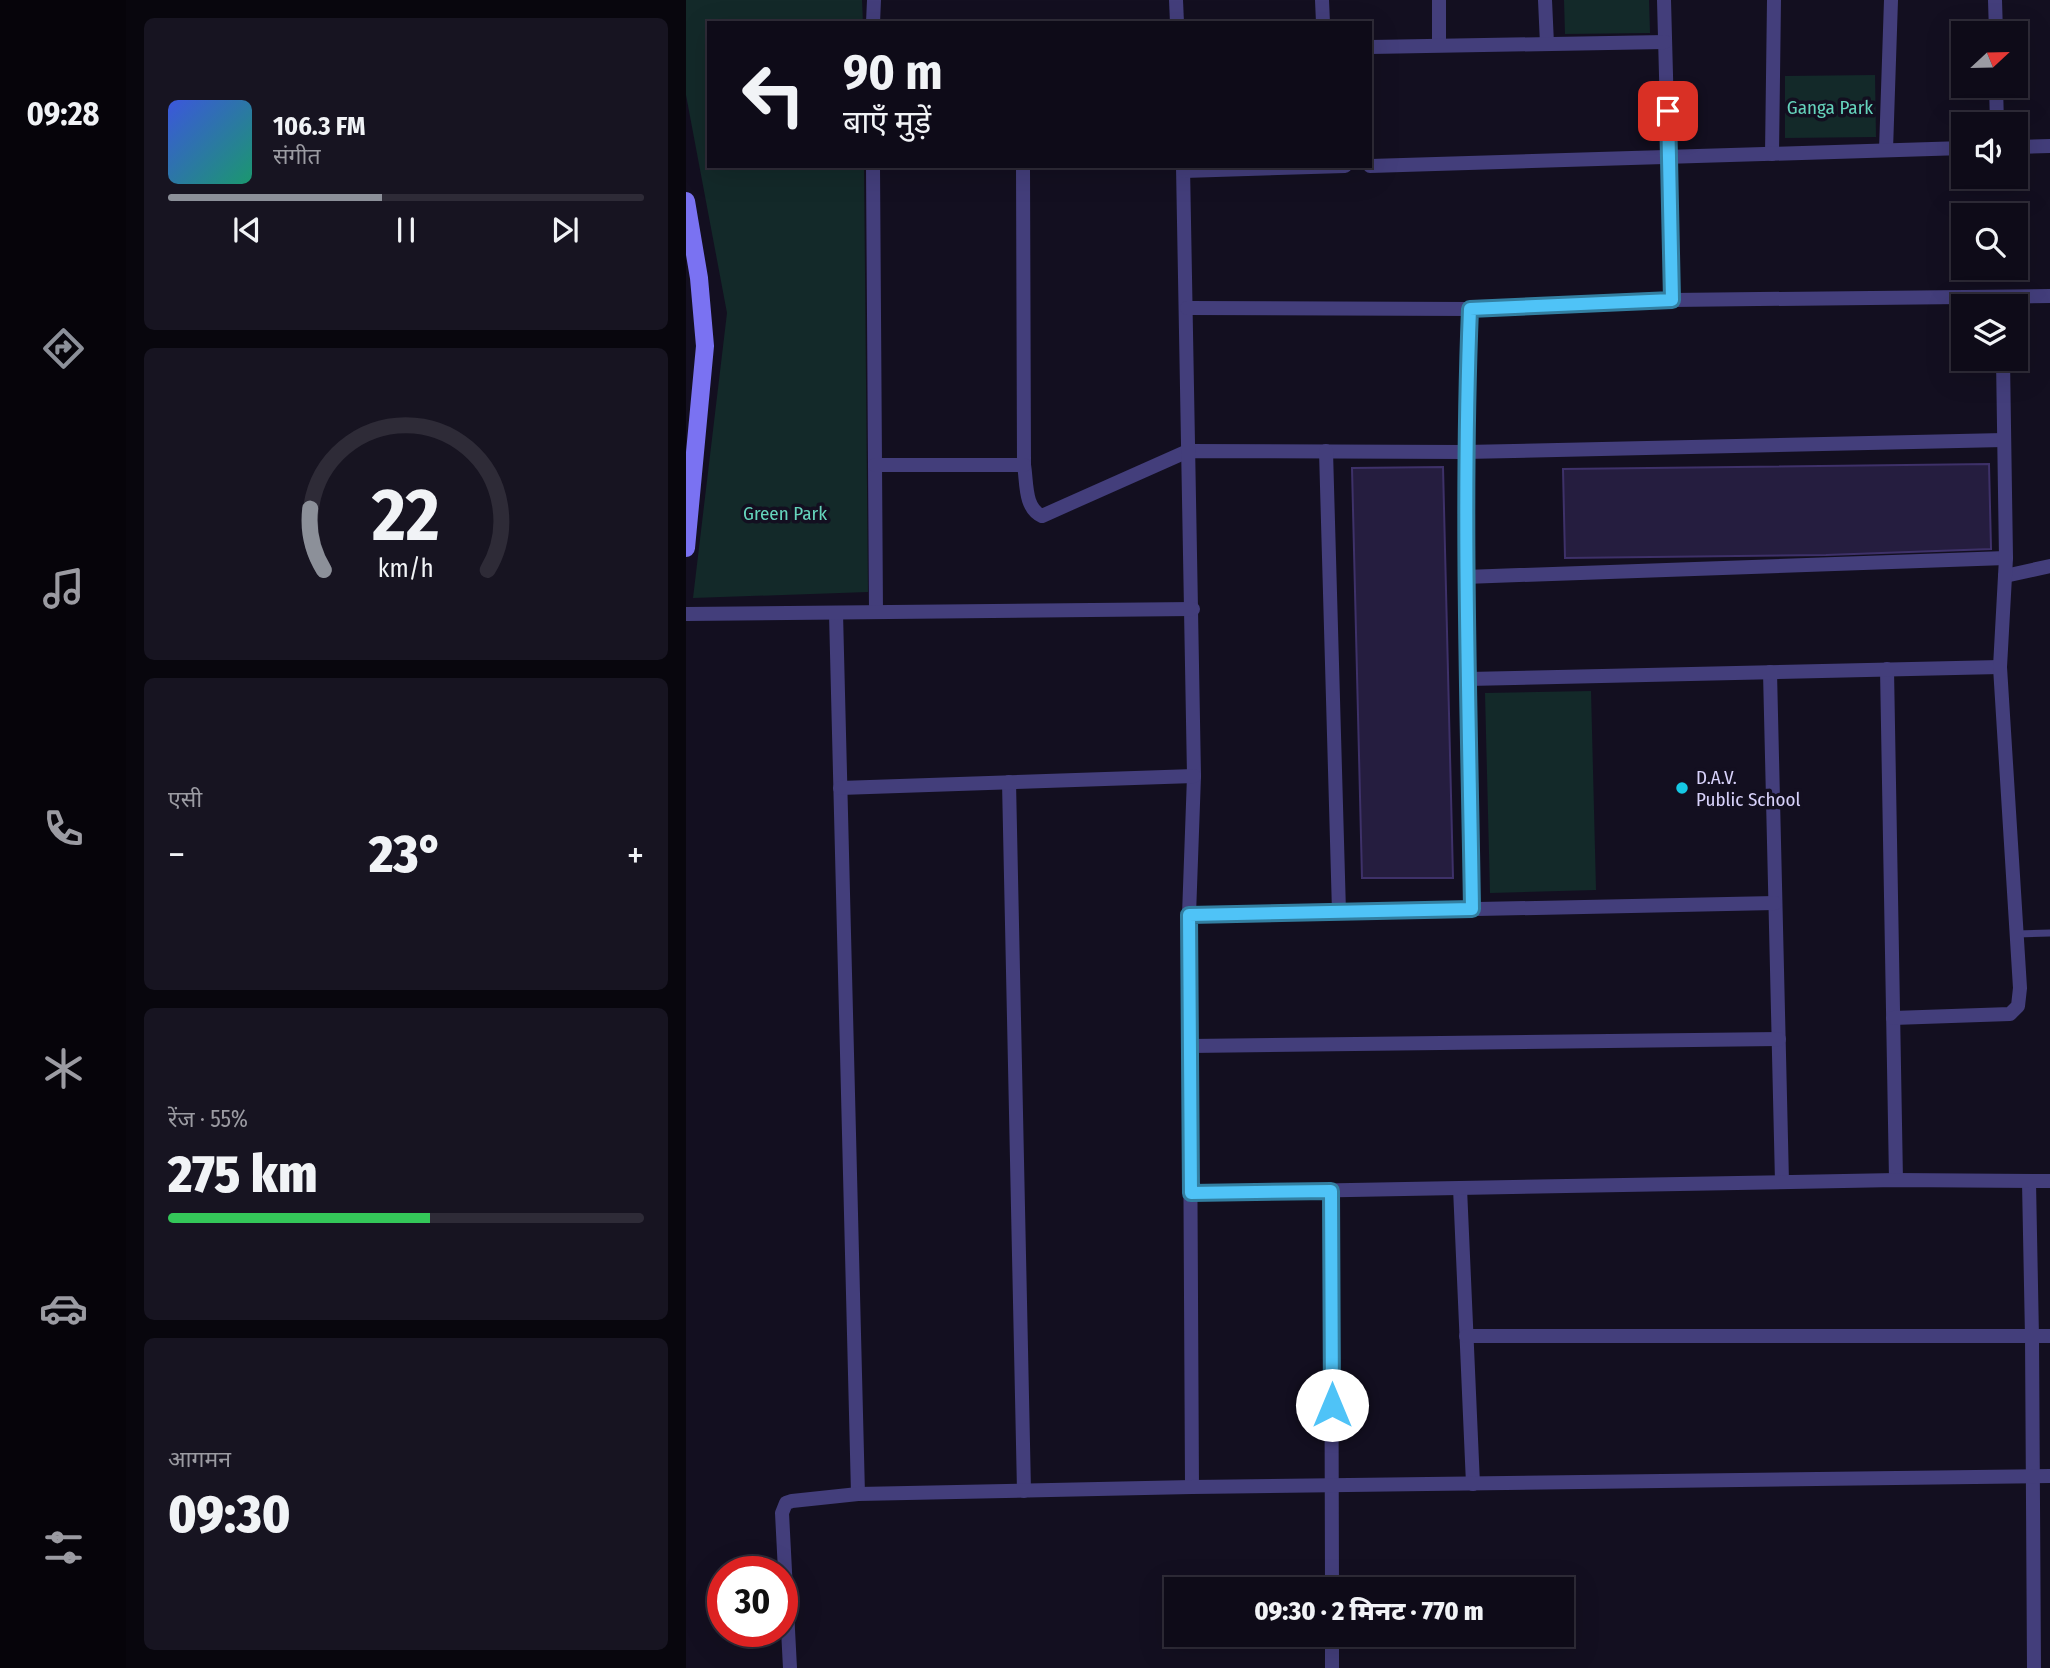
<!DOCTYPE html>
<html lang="hi">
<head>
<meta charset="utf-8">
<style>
  :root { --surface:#0e0b18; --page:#171421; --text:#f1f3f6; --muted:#9b9ba2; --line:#2e2b37; --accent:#8c9099 }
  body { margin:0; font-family:"Fira Sans Condensed","Noto Sans Devanagari",sans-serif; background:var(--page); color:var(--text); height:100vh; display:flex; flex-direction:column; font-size:26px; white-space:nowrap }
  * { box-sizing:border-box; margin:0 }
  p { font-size:23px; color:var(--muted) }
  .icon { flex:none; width:38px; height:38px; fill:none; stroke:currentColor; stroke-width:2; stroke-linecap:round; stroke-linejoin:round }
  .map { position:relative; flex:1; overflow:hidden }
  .panel { display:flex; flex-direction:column; gap:18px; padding:18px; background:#08060d; width:560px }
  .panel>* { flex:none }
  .banner { position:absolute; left:21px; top:21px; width:665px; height:147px; border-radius:0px; box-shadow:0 7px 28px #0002,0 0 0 2px var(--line); background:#0e0b18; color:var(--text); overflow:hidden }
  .needle { width:46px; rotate:68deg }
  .fabs { position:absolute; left:1265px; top:21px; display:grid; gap:14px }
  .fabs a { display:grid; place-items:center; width:77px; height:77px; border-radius:0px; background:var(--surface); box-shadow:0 7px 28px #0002,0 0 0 2px var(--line); font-size:35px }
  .speed { position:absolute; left:21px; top:1556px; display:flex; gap:14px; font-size:35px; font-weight:700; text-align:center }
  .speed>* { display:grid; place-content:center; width:91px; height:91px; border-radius:50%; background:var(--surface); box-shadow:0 7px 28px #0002,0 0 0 2px var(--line); line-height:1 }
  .speed .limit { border:10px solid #d22; background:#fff; color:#111 }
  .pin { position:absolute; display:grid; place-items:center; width:60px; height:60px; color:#fff; margin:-30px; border-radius:14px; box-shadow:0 4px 10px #0006 }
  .me { position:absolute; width:77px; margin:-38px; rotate:0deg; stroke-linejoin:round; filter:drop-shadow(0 0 5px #0008) }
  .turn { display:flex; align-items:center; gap:24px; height:147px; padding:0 21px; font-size:32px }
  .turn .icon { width:91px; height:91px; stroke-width:2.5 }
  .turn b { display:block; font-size:49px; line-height:60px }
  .big { font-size:52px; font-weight:800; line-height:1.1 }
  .panel .tile { flex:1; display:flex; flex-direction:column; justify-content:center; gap:10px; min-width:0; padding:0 24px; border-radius:10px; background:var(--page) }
  .panel .dial { align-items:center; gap:0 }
  .dial svg { height:182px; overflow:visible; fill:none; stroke:var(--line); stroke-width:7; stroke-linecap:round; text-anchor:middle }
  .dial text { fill:var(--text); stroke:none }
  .song { display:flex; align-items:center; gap:21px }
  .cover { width:84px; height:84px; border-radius:10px; background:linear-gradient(135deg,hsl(230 70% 55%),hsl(160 70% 35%)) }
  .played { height:7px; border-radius:4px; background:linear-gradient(90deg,var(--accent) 45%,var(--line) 45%) }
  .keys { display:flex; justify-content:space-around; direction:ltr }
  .heat { display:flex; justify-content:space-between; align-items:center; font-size:38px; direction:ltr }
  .charge { height:10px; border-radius:5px; background:linear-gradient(90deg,#34c759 55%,var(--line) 0) }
  .trip { position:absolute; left:478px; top:1577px; width:410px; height:70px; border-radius:0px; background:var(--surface); box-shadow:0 7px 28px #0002,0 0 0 2px var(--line); font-weight:800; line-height:70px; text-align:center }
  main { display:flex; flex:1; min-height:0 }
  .dock { display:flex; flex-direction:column; width:126px; justify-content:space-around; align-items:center; background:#06040a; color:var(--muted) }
  .dock .icon { width:49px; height:49px }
  .dock .active { color:var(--accent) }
  .dock b { font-size:32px; color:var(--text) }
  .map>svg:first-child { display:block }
  .green { fill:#132929 }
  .building { fill:#251d3f; stroke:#3e3169; stroke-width:2 }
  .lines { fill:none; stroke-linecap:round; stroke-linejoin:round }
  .lane { stroke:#433e7b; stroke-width:7 }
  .street { stroke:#433e7b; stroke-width:14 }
  .secondary { stroke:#7a72f2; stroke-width:18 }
  .route-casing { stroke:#337fa1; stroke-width:18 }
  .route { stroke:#4fc3f7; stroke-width:12 }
  .poi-dot { fill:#15c8e4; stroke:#130f20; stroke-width:2.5 }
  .labels { text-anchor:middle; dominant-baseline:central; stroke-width:7; stroke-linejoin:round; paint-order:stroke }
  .park-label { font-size:19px; fill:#65d4bc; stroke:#130f20 }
  .poi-label { font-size:19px; fill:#d8d2fb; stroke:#130f20; text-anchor:start }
</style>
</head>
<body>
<main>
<nav class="dock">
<b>09:28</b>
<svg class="icon active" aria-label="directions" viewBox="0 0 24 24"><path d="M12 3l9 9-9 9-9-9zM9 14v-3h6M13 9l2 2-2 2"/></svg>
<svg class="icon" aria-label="music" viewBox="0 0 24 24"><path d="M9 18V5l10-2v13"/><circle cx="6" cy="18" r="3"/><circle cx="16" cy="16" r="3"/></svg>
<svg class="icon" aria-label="phone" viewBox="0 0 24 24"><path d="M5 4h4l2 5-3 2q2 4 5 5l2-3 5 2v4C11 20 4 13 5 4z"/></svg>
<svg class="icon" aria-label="climate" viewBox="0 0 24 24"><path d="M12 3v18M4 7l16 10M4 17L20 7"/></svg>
<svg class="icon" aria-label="car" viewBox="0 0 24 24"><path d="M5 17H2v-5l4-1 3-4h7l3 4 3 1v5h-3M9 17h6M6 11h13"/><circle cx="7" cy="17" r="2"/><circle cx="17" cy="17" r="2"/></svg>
<svg class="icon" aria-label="filters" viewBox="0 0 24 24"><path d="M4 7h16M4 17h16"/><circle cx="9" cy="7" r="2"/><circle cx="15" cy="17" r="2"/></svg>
</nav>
<section class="panel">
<div class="tile">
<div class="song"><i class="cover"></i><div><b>106.3 FM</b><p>संगीत</p></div></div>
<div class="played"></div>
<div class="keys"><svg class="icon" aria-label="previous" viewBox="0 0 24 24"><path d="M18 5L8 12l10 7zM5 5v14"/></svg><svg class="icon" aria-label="pause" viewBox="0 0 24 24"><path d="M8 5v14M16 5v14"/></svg><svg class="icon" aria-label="next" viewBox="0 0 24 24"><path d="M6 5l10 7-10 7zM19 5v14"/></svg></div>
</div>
<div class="tile dial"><svg viewBox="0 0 100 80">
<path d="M14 69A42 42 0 1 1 86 69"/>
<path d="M14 69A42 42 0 0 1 8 42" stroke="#8c9099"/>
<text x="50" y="56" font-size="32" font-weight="700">22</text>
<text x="50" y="72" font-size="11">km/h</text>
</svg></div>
<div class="tile"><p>एसी</p>
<div class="heat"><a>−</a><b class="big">23°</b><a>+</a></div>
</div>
<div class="tile"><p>रेंज · 55%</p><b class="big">275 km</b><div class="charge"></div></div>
<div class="tile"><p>आगमन</p><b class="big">09:30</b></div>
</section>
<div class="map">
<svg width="1364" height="1668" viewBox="0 0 1364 1668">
  <rect width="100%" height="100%" fill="#130f20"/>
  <g class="green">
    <polygon points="0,0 176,0 177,23 23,23 23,166 178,166 182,592 7,598 41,313 0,95"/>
    <polygon points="878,0 963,0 964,33 879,34"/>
    <polygon points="1189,75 1190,137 1099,138 1099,76"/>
    <polygon points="905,691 910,890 804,893 799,693"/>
  </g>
  <g class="building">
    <polygon points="1303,464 1305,549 1140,555 879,558 877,469"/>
    <polygon points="757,467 767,878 676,878 666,468"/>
  </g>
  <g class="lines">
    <polyline class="lane" points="1331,934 1364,933"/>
    <g class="street">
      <polyline points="490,0 491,23"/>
      <polyline points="636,0 637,23"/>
      <polyline points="753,0 753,44"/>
      <polyline points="859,0 861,44"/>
      <polyline points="978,0 986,300"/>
      <polyline points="1309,0 1310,33"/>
      <polyline points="187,23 188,0"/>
      <polyline points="684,47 979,42"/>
      <polyline points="1310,86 1311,124"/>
      <polyline points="1330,147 1364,146"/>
      <polyline points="1200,150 1205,0"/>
      <polyline points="1086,154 1088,0"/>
      <polyline points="187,166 190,612"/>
      <path d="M337 166 338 465C341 482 338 508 356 516L502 451 779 452 1318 440"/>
      <polyline points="497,166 508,776 503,915 506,1487"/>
      <polyline points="684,166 1278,148"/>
      <polyline points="498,171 659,166"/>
      <polyline points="501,308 784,309 986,300 1364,296"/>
      <polyline points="784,309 779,452 779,577 786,909"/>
      <polyline points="640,451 653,912"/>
      <polyline points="189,465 338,465"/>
      <polyline points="1319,576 1364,566"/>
      <polyline points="779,577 1320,558"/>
      <polyline points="150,613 172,1494"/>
      <polyline points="0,614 507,609"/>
      <polyline points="1201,669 1210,1180"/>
      <polyline points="1084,672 1096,1182"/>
      <polyline points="782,679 1314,667"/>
      <polyline points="323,782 338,1491"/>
      <polyline points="154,788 508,776"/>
      <polyline points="503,915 1089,903"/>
      <polyline points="1207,1018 1324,1014 1332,1006 1334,988 1314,667 1320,558 1317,359"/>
      <polyline points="504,1046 1093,1039"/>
      <polyline points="1343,1182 1346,1337 1348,1668"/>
      <polyline points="774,1188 787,1484"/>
      <polyline points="645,1191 646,1589"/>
      <polyline points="505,1193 1210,1180 1364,1181"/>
      <polyline points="780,1336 1364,1336"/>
      <polyline points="646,1634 646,1668"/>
      <polyline points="104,1668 96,1513 100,1503 106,1501 172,1494 506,1487 1364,1476"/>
    </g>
    <polyline class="secondary" points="0,201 13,278 19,346 0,548"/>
  </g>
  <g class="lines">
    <defs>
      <path id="route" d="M646 1405 645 1191 505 1193 503 915 786 909C783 709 776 509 784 309L986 300 982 111"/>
    </defs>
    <use href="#route" class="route-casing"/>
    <use href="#route" class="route"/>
  </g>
  <circle class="poi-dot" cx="996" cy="788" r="7"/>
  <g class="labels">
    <g class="park-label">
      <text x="1144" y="107">Ganga Park</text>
      <text x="99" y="513">Green Park</text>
    </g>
    <g class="poi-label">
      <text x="1010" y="777">D.A.V.<tspan x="1010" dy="22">Public School</tspan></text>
    </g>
  </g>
</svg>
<div class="fabs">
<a><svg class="needle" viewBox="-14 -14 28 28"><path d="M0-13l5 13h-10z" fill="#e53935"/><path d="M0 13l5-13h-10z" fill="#9b9ba2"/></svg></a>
<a><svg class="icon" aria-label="sound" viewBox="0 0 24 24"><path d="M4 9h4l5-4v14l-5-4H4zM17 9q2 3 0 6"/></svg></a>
<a><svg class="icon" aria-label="search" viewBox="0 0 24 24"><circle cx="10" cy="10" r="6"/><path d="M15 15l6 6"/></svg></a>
<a><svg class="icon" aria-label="layers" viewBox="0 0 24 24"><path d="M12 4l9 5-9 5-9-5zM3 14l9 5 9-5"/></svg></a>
</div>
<div class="speed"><div class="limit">30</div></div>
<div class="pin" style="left:982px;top:111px;background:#d93025"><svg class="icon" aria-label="arrive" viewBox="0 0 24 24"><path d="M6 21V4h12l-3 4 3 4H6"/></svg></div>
<svg class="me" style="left:646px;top:1405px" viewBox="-20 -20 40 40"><circle r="19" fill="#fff"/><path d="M0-13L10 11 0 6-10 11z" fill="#4fc3f7"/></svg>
<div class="trip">09:30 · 2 मिनट · 770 m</div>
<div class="banner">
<div class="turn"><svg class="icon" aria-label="left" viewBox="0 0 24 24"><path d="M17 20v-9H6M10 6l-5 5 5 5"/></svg><div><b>90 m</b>बाएँ मुड़ें</div></div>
</div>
</div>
</main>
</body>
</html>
